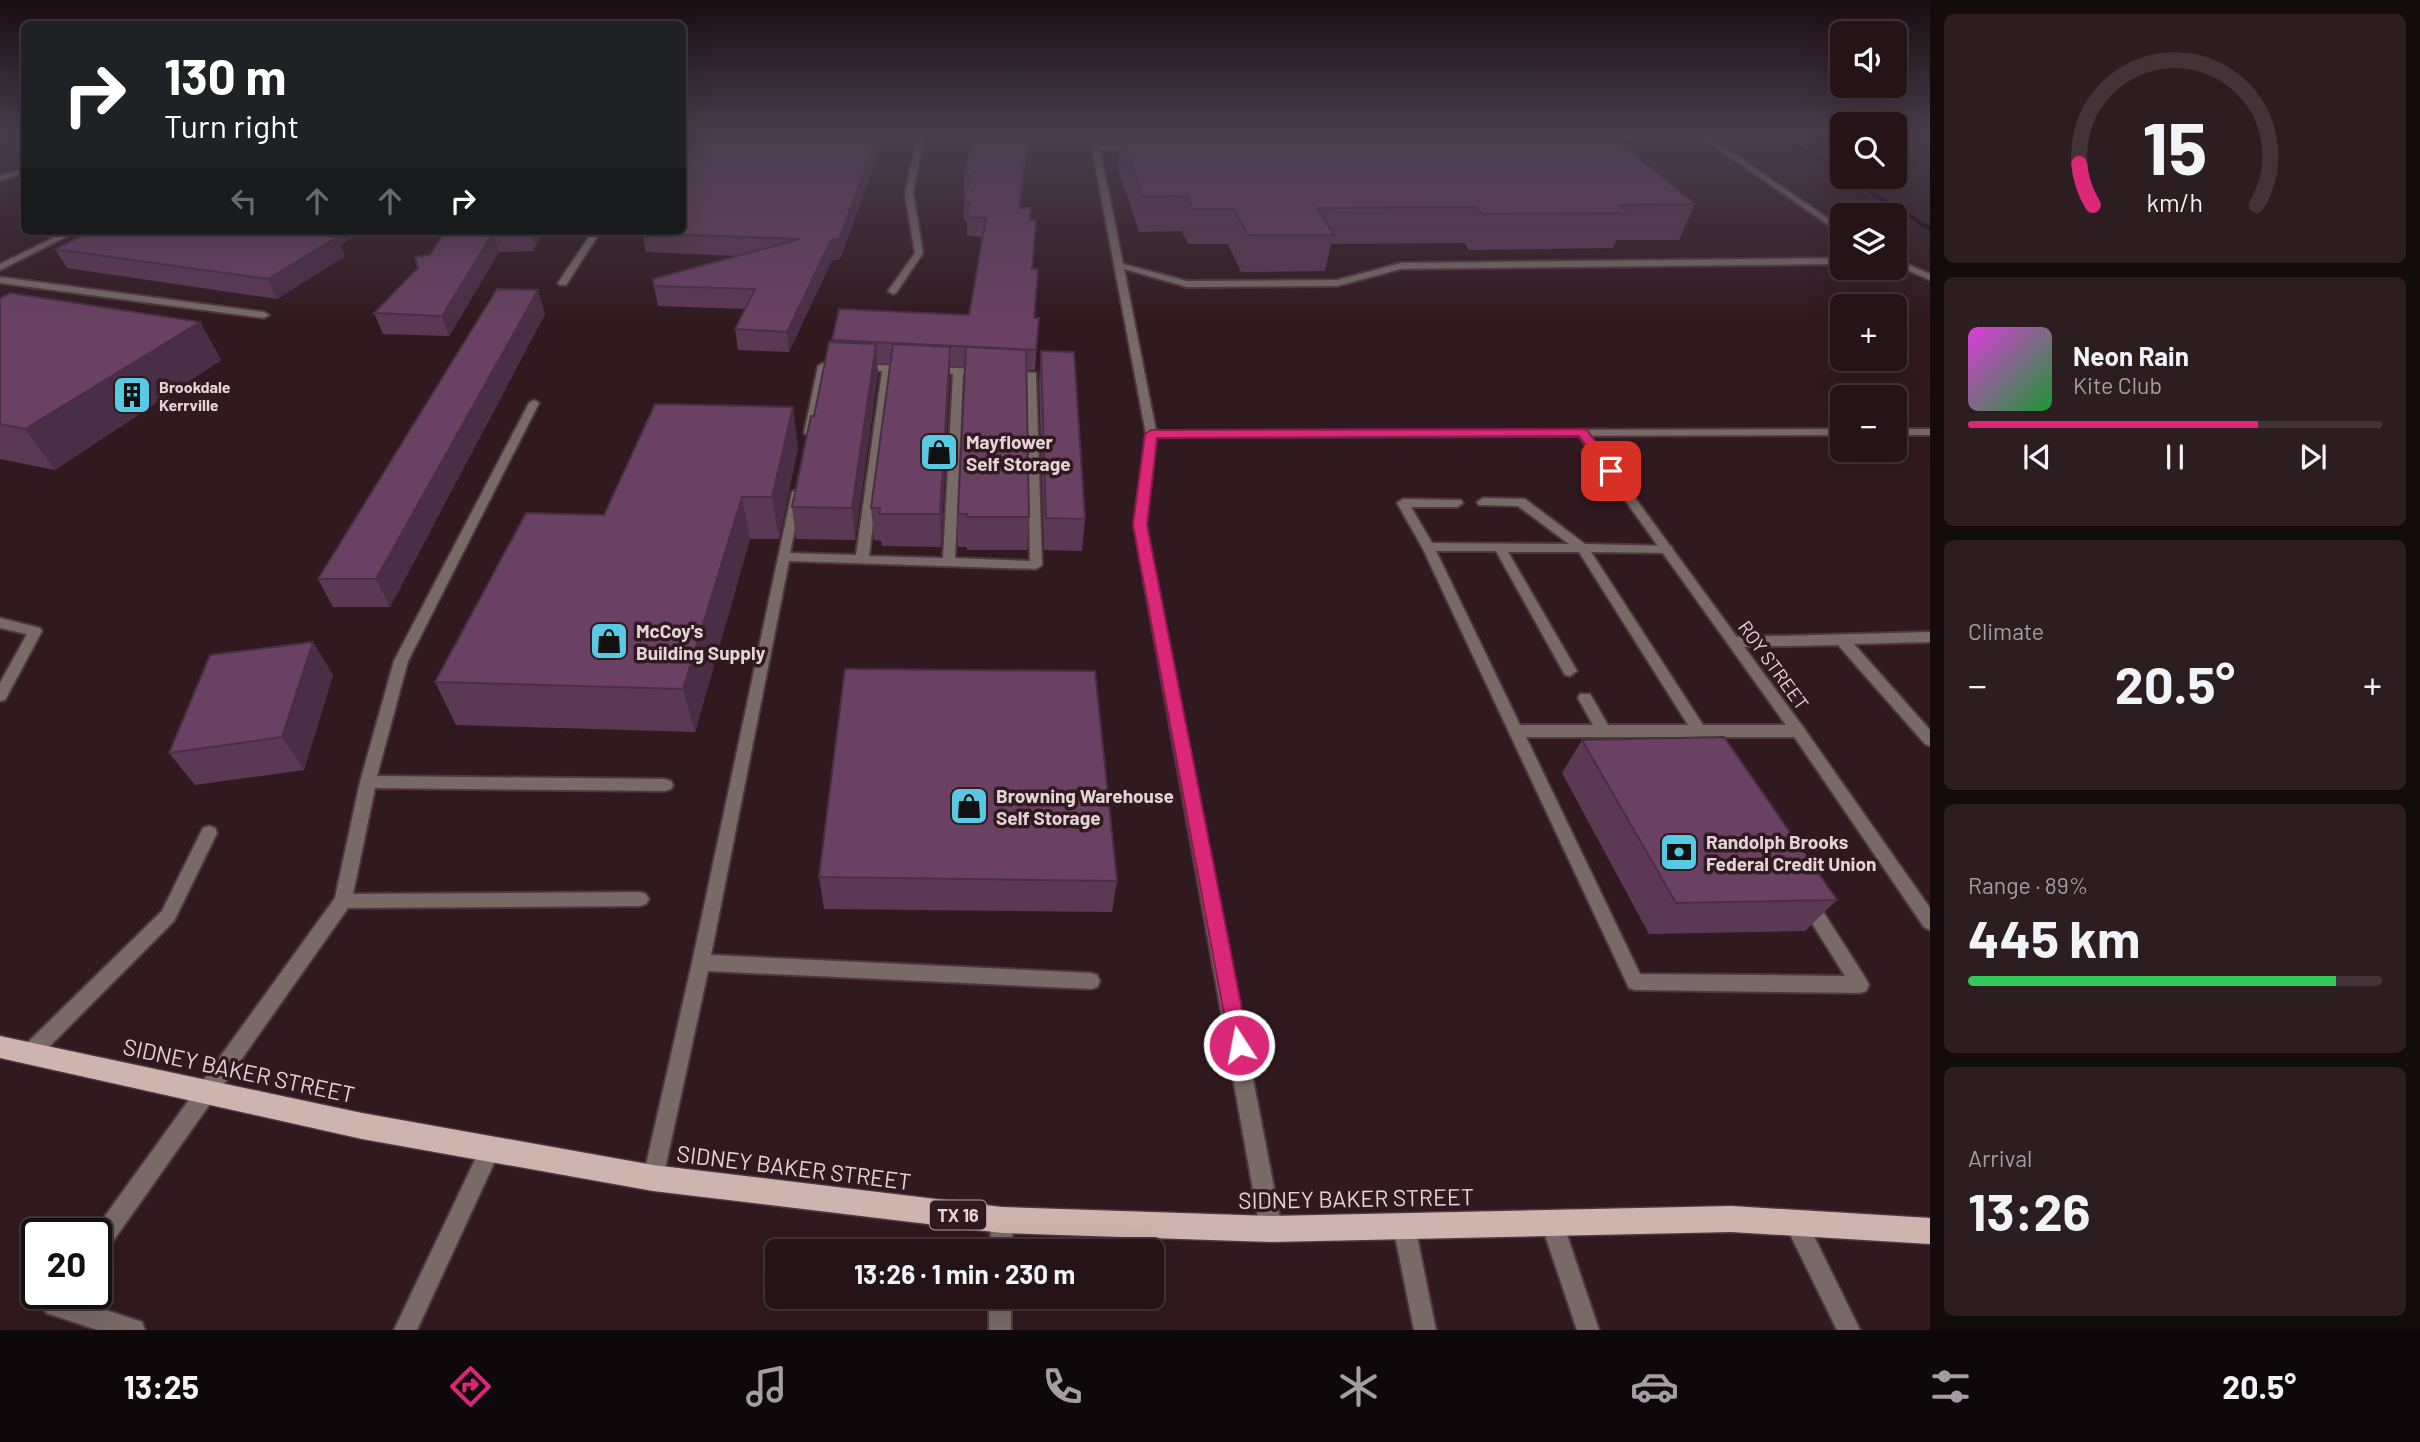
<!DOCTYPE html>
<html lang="en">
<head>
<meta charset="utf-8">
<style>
  :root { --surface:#241418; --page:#2c1d21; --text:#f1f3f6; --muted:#a39ea2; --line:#413337; --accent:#db2777 }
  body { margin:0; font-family:Barlow,sans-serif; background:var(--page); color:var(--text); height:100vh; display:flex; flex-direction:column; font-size:26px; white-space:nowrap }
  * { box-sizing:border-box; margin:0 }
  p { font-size:23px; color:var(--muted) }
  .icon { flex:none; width:38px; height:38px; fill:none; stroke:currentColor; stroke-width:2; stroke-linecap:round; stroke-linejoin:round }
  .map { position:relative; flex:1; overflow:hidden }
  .panel { display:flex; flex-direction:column; gap:14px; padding:14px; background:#140b0d; width:490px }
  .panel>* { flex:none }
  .top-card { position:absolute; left:21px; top:21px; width:665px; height:214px; border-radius:10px; box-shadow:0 7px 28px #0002,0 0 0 2px var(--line); background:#202124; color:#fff; overflow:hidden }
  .tools { position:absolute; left:1830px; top:21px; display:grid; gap:14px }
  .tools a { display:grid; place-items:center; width:77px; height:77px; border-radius:10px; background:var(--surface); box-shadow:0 7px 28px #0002,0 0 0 2px var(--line); font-size:35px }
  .speed { position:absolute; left:21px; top:1218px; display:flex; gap:14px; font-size:35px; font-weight:700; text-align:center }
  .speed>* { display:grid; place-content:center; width:91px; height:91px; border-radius:50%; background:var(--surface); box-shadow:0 7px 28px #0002,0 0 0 2px var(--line); line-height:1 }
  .speed .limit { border:4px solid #111; border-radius:10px; background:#fff; color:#111 }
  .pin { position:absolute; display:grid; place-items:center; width:60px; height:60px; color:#fff; margin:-30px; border-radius:14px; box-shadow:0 4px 10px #0006 }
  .me { position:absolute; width:77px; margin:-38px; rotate:349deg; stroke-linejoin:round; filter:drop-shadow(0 0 5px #0008) }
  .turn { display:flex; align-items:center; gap:24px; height:147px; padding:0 28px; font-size:32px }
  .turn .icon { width:91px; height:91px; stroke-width:2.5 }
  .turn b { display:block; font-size:49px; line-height:60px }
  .lanes { display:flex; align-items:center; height:66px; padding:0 28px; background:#0003; justify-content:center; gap:35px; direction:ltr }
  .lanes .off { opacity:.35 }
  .big { font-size:52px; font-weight:700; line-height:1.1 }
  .panel .widget { flex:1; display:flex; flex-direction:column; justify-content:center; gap:10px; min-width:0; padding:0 24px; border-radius:10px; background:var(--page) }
  .panel .dial { align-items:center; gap:0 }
  .dial svg { height:182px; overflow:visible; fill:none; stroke:var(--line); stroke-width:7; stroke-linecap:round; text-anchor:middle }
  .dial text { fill:var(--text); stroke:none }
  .song { display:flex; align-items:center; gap:21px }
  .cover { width:84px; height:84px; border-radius:10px; background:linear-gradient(135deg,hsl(300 70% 55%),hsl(130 70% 35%)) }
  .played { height:7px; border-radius:4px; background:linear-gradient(90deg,var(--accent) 70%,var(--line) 70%) }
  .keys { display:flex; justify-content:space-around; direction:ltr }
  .heat { display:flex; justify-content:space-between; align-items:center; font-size:38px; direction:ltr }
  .charge { height:10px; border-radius:5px; background:linear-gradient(90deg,#34c759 89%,var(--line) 0) }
  .trip { position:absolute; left:765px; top:1239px; width:399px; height:70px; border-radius:10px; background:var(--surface); box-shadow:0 7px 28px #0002,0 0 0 2px var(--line); font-weight:700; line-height:70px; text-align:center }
  .menu { display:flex; height:112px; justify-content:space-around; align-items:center; background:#0e080a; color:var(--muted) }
  .menu .icon { width:49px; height:49px }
  .menu .selected { color:var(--accent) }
  .menu b { font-size:32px; color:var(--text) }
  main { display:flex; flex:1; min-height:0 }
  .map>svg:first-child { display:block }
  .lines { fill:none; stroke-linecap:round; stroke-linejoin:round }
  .stream { fill:#120023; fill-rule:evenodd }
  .service-casing { stroke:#4d383d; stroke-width:4 }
  .minor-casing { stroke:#4d383d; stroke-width:4 }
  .primary-casing { stroke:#4d383d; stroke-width:3 }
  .service { fill:#776a67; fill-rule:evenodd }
  .minor { fill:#776a67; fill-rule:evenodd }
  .primary { fill:#cdb4ae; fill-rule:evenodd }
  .wall { fill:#5b3854 }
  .shaded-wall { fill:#4a2e45 }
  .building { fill:#6a4162; stroke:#4a2e45; stroke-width:2 }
  .route { fill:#db2777; stroke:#8e194d; stroke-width:2 }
  .labels { text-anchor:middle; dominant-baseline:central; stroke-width:7; stroke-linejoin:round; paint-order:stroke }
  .far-poi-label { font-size:16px; font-weight:bold; fill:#e4d4d7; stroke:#301a20; text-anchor:start }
  .shield { fill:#301a20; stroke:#ae9ca0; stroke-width:2 }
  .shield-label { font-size:18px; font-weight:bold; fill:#e4d4d7 }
  .poi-label { font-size:19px; font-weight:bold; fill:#e4d4d7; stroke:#301a20; text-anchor:start }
  .street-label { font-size:19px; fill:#e4d4d7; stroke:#301a20 }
  .near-street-label { font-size:23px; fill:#e4d4d7; stroke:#301a20 }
</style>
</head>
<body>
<main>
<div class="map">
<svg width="1930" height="1330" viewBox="0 0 1930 1330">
  <rect width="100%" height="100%" fill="#301a20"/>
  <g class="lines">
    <polygon class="stream" points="1773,134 1781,134 1843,172 1843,177 1849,177 1930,226 1930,231"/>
    <defs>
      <g id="service">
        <polygon points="1636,134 1660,134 1597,143 1593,141"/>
        <polygon points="1697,134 1705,134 1843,229 1843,235"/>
        <polygon points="1139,145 1142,149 1100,150 1123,264 1187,281 1337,280 1401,263 1843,258 1843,264 1401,269 1337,286 1187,287 1124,269 1156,431 1843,429 1843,435 1156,437 1146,525 1282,1229 1279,1237 1271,1240 1263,1237 1260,1229 1134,525 1146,434 1092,148 1096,146"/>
        <polygon points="24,169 24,173 0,181 0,176"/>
        <polygon points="1895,259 1930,274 1930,280 1895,265"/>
        <polygon points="0,277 264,312 269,315 264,318 0,283"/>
        <polygon points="823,363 909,366 914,369 909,372 892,371 869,556 943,558 953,374 928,372 928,368 932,367 982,369 987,372 982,375 963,374 955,558 1030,561 1027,378 1009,377 1004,374 1009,371 1036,373 1042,565 1036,569 789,561 711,955 1091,973 1097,975 1100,981 1097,987 1091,989 708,971 663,1178 660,1185 653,1188 646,1185 643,1178 692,963 792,492 796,490 802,494 790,553 856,555 882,371 827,369 814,433 809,436 804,433 818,366"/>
        <polygon points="534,400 539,403 408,661 377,776 665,779 671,781 673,785 671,789 665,791 375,788 353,894 640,892 646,894 649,899 646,904 640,906 348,908 104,1254 96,1257 96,1234 92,1234 335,898 360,782 394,661 529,403"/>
        <rect x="1895" y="429" width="35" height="6"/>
        <path d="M1483 498 1525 499 1585 544 1671 546 1673 549 1671 552 1667 553 1591 552 1703 725H1798L1803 727 1805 731 1803 735 1798 737H1711L1720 751 1717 755H1707L1695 737H1526L1640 974 1845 976 1800 904 1803 899 1809 897 1815 899 1866 979 1869 985 1866 991 1860 993 1635 990 1629 988 1422 547 1397 503 1403 499 1461 500 1463 503 1457 507H1411L1432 543 1569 544 1518 506 1479 505 1477 502ZM1436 551H1496L1565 675 1570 676 1577 671 1508 552H1579L1688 725H1608L1590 694H1580L1578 698 1593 725H1520Z"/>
        <polygon points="0,618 40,628 42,631 5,700 0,701 0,683 27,634 0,628"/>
        <polygon points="1930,632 1930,642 1854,644 1930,730 1930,746 1925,744 1838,645 1734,647 1727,642 1734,637"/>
        <polygon points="209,826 215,828 217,833 174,921 37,1059 30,1062 23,1059 20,1053 23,1047 162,911 203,828"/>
        <polygon points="491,1138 498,1141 501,1148 417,1330 394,1330 484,1141"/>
        <polygon points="1002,1209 1010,1212 1013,1220 1012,1251 990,1251 991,1220 994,1212"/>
        <polygon points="1795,1211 1803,1214 1860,1330 1837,1330 1784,1222 1787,1214"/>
        <polygon points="1552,1212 1560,1215 1563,1223 1599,1330 1577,1330 1541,1223 1544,1215"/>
        <polygon points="1404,1215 1412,1218 1415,1226 1436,1330 1414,1330 1393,1226 1396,1218"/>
        <polygon points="49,1293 74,1293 72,1299 142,1322 145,1330 98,1330 46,1313 43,1305"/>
        <rect x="989" y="1297" width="22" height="33"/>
      </g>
      <g id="minor">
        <polygon points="918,134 925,134 913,193 923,253 896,293 893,294 888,291 915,253 905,193"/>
        <polygon points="67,231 78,231 0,270 0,264"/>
        <polygon points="593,231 601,231 566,285 560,285 558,283"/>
        <polygon points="1582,430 1586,431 1803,727 1930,908 1930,930 1924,927 1793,735 1577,433"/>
      </g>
      <polygon id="primary" points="0,1036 362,1113 653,1165 1002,1207 1271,1216 1731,1206 1930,1218 1930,1244 1731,1232 1271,1242 1002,1233 653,1191 362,1139 0,1058"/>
    </defs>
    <use href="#service" class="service-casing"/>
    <use href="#minor" class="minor-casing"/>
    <use href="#primary" class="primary-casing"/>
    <use href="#service" class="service"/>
    <use href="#minor" class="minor"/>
    <use href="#primary" class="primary"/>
  </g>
  <g class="wall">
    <polygon points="702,134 886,134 840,259 832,260 789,352 738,350 735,329 745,309 658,306 654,286 738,256 646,252 642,233 682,231 682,164"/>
    <polygon points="974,134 1029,134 1020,208 1031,208 1031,220 1036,220 1032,269 1037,289 1035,318 1039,318 1035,370 1026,370 1029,517 1027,550 967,550 967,547 958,547 958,514 965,367 950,366 941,547 882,546 881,541 874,540 871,508 890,364 877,363 878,374 855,540 796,539 792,507 832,340 969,315 983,237 967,236 967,220 964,220 964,201 966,194 964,194 964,176"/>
    <polygon points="1154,134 1608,134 1695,204 1679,240 1617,240 1613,248 1469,250 1464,243 1331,244 1325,271 1241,272 1228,244 1188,244 1182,231 1139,232 1118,169 1122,136 1154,136"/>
    <polygon points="445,231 553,231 544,232 535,248 532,247 534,251 499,252 449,336 383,334 374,313 430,255"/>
    <polygon points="340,246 345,256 277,299 67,268 55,249"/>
    <polygon points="538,290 545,314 390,607 333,607 318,579"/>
    <polygon points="0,298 200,322 221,360 55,470 0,459"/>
    <polygon points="1041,351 1085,519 1082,551 1044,550 1039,381"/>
    <polygon points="798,447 779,539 750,539 695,732 456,725 435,682"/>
    <polygon points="313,642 333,675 304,770 195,785 169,753"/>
    <polygon points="1582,740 1837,900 1805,931 1649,934 1562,773"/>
    <polygon points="819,877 1117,881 1112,912 824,909"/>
  </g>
  <g class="shaded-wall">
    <polygon points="878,134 886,134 840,259 832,260 789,352 787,332 831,240"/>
    <polygon points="1028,134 1029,134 1018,226 1019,208"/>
    <polygon points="325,231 363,231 340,246 345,256 277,299 268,279 319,235"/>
    <polygon points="531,231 543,231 535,248"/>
    <polygon points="493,233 499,252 449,336 442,316"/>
    <polygon points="538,290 545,314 390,607 376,579"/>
    <polygon points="200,322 221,360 55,470 25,429"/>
    <polygon points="876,344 878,374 855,540 852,508"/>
    <polygon points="950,347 950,377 941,547 940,514"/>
    <polygon points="793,407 798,447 779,539 772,497"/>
    <polygon points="742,497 750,539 695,732 683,689"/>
    <polygon points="313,642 333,675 304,770 282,737"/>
  </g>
  <g class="building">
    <polygon points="702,134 878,134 839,239 831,240 787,332 735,329 755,289 654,286 653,279 800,239 642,233 644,231 682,231 682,174 687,167 682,167 682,164"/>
    <polygon points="974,134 1028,134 1019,208 1031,208 1030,220 1036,220 1032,269 1038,269 1034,318 1039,318 1036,350 832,340 839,309 969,315 986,218 967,217 970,202 964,201 971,176 964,176"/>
    <polygon points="1161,134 1608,134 1695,204 1619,205 1629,213 1482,214 1476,207 1317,208 1334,235 1248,235 1234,209 1193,209 1188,196 1143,197 1122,136 1162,136"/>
    <polygon points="92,231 325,231 319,235 337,237 268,279 55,249"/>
    <polygon points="445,231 527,231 528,232 493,233 442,316 374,313 418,268 415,257 430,255"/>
    <polygon points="497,289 538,290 376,579 318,579"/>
    <polygon points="10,293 200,322 25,429 0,424 0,298"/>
    <polygon points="829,342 876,344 852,508 792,507 811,416 814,416"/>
    <polygon points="893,344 950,347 940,514 879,514 880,508 871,508"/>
    <polygon points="966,347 1026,350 1029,517 967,517 967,514 958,514"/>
    <polygon points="1041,351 1074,352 1085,519 1046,518"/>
    <polygon points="655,404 793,407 772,497 742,497 683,689 435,682 526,513 604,515"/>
    <polygon points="313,642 282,737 169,753 210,655"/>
    <polygon points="845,669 1095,671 1117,881 819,877"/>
    <polygon points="1724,737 1837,900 1676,903 1582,740"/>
  </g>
  <linearGradient id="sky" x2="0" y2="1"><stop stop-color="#1a0e12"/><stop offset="0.42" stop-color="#483e4e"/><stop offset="1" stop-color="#483e4e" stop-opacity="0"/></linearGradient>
  <rect width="1930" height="321" fill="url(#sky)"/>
  <polygon class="route" points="1582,429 1587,430 1615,469 1615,474 1606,474 1579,436 1157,438 1147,525 1249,1045 1246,1052 1239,1055 1231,1052 1133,525 1145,434 1151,430"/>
  <defs>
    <symbol id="building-square" viewBox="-11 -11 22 22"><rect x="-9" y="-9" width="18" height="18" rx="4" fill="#58c9e3" stroke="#301a20"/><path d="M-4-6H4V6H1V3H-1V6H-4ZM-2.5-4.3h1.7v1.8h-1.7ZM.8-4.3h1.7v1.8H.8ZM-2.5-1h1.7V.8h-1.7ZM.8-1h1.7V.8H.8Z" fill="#111"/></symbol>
    <symbol id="shop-square" viewBox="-11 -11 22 22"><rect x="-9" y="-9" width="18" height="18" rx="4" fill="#58c9e3" stroke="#301a20"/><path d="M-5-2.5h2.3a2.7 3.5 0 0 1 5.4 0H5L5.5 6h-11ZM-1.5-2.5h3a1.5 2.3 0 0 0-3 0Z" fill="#111"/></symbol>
    <symbol id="bank-square" viewBox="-11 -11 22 22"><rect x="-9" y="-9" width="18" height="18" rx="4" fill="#58c9e3" stroke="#301a20"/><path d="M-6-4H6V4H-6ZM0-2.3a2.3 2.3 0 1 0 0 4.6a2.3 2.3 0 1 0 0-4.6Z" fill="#111"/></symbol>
  </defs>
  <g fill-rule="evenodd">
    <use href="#building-square" x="110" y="373" width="44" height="44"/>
    <use href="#shop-square" x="917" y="430" width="44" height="44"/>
    <use href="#shop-square" x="587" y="619" width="44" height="44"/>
    <use href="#shop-square" x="947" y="784" width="44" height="44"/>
    <use href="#bank-square" x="1657" y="830" width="44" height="44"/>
  </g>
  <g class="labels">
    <g class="far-poi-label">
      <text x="159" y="386">Brookdale<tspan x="159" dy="18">Kerrville</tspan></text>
    </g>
    <rect class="shield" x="930" y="1200.5" width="56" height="29" rx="5"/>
    <g class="shield-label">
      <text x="958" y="1215">TX 16</text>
    </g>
    <g class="poi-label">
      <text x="966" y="441">Mayflower<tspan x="966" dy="22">Self Storage</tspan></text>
      <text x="636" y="630">McCoy's<tspan x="636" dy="22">Building Supply</tspan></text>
      <text x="996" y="795">Browning Warehouse<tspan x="996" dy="22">Self Storage</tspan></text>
      <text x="1706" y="841">Randolph Brooks<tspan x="1706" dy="22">Federal Credit Union</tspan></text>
    </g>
    <g class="street-label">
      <text transform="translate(1774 665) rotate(54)">ROY STREET</text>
    </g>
    <g class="near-street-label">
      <text transform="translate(239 1070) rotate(12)">SIDNEY BAKER STREET</text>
      <text transform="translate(794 1167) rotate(7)">SIDNEY BAKER STREET</text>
      <text transform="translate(1356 1198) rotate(-1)">SIDNEY BAKER STREET</text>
    </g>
  </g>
</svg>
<div class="tools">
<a><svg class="icon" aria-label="sound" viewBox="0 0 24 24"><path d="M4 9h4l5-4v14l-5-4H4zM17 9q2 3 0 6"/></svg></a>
<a><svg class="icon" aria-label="search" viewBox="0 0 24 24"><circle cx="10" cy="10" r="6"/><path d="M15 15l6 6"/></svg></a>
<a><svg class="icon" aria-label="layers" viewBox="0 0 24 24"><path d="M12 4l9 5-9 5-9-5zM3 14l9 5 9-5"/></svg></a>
<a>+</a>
<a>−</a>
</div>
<div class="speed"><div class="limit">20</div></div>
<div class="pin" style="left:1611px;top:471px;background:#d93025"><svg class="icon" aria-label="arrive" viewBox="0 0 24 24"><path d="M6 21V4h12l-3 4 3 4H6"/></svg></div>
<svg class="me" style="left:1239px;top:1045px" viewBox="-20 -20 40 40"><circle r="17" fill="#db2777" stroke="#fff" stroke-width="3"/><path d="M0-11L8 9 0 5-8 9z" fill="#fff"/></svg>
<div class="trip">13:26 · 1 min · 230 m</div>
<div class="top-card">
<div class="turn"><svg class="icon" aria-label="right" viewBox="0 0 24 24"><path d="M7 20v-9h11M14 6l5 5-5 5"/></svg><div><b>130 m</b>Turn right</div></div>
<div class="lanes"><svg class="icon off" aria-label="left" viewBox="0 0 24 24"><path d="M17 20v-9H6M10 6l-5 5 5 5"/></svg><svg class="icon off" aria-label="ahead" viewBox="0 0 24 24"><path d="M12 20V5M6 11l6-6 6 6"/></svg><svg class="icon off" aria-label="ahead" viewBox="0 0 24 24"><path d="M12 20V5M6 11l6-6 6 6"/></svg><svg class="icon" aria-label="right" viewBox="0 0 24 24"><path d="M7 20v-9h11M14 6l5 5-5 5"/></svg></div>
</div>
</div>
<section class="panel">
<div class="widget dial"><svg viewBox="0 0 100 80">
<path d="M14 69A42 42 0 1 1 86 69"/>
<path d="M14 69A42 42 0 0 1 8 51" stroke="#db2777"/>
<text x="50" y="56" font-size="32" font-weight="700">15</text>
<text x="50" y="72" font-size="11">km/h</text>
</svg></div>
<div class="widget">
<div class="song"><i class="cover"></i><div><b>Neon Rain</b><p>Kite Club</p></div></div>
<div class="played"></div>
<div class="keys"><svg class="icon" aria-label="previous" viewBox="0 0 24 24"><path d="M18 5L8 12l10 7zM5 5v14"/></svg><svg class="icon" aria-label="pause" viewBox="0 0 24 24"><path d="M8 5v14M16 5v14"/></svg><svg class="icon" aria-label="next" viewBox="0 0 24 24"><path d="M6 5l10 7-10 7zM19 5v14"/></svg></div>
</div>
<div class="widget"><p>Climate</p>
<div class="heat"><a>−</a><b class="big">20.5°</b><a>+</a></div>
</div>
<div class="widget"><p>Range · 89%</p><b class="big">445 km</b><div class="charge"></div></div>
<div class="widget"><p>Arrival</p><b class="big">13:26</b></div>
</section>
</main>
<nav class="menu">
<b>13:25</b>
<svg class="icon selected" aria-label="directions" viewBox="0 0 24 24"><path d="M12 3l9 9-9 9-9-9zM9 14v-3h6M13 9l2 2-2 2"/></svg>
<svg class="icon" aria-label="music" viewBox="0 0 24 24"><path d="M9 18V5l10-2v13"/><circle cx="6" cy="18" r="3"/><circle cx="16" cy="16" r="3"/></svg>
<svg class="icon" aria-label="phone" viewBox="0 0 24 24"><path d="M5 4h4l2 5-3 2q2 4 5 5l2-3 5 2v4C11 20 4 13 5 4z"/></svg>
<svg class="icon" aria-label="climate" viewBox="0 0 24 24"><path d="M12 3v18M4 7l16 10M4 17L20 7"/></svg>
<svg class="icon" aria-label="car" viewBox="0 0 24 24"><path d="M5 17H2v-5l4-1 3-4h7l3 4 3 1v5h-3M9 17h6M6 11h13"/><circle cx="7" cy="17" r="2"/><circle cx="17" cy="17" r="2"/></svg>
<svg class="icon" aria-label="filters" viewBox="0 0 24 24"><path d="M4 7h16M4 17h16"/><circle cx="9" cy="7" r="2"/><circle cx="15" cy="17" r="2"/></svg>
<b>20.5°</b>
</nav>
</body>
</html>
